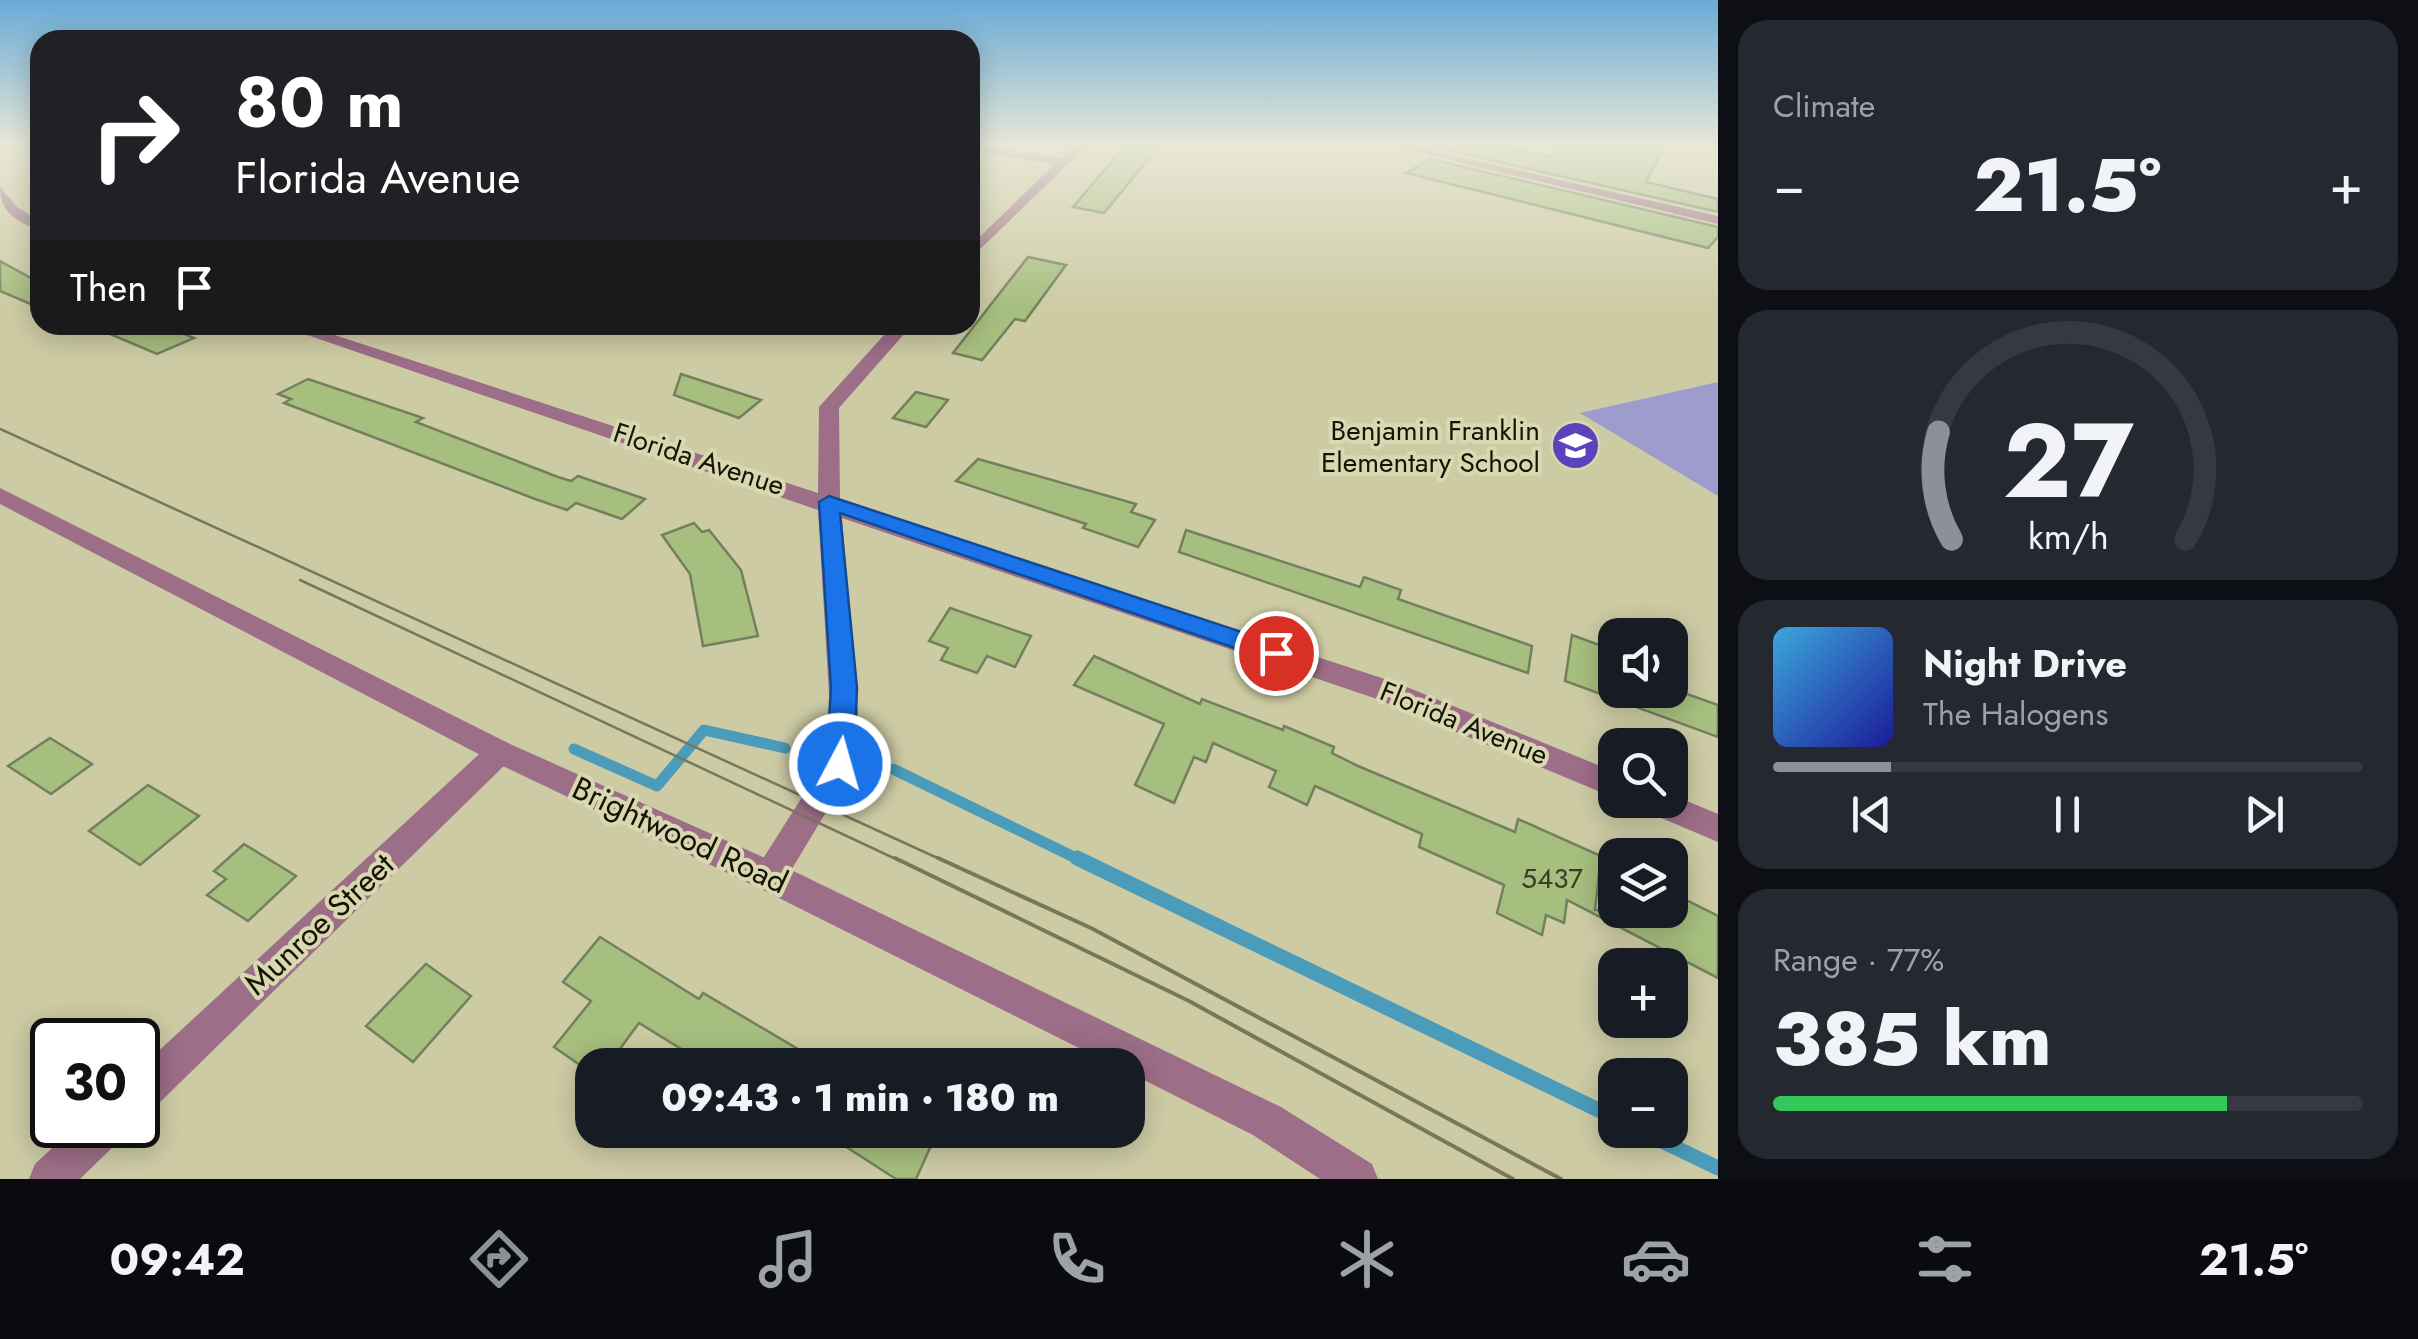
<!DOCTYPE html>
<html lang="en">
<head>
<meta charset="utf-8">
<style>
  :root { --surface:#171b24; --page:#242831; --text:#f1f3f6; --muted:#9ea1a6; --line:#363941; --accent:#8c9099 }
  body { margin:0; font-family:Jost,sans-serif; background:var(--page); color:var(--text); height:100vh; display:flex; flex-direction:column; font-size:38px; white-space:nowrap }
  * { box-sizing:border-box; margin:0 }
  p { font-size:32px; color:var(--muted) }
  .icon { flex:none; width:55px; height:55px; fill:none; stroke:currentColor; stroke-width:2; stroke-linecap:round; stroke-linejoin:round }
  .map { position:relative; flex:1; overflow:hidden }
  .side { display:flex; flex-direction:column; gap:20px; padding:20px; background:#0d0f14; width:700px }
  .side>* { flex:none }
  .guide { position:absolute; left:30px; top:30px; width:950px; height:305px; border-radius:30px; box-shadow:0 5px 25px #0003; background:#202124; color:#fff; overflow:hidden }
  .buttons { position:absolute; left:1598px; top:618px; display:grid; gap:20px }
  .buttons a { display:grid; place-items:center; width:90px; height:90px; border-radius:20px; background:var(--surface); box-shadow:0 5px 25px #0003; font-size:50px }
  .speed { position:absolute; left:30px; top:1018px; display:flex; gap:20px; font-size:50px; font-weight:700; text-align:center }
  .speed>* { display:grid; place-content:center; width:130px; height:130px; border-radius:50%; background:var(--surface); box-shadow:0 5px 25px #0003; line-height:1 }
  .speed .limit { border:5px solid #111; border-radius:15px; background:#fff; color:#111 }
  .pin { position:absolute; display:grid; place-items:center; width:85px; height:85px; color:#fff; margin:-42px; border:5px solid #fff; border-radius:50%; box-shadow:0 2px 10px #0007 }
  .me { position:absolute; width:110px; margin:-55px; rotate:6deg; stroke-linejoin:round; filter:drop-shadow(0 0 8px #0008) }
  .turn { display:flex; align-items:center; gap:35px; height:210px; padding:0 40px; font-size:45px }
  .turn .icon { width:130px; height:130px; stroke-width:2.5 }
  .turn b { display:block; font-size:70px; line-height:85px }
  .then { display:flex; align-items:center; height:95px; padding:0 40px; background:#0003; gap:20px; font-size:38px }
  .big { font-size:75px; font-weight:800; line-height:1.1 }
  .side .card { flex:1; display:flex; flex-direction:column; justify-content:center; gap:15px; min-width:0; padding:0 35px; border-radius:30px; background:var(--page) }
  .side .dial { align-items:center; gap:0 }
  .dial svg { height:260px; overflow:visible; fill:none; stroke:var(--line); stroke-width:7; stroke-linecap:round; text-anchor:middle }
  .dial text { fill:var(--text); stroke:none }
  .song { display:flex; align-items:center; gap:30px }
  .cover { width:120px; height:120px; border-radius:15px; background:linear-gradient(135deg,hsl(200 70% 55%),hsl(240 70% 35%)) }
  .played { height:10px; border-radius:5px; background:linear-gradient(90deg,var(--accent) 20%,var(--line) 20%) }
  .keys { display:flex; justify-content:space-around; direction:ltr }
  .heat { display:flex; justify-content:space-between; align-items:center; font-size:55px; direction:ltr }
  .charge { height:15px; border-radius:8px; background:linear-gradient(90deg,#34c759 77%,var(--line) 0) }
  .trip { position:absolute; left:575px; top:1048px; width:570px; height:100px; border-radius:30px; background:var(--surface); box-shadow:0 5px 25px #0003; font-weight:800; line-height:100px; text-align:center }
  .tab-bar { display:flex; height:160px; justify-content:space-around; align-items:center; background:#090b0e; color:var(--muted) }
  .tab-bar .icon { width:70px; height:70px }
  .tab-bar .current { color:var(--accent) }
  .tab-bar b { font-size:45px; color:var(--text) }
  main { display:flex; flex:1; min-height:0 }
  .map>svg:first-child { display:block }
  .green { fill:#9d9ccc }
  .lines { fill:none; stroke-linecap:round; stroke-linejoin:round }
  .stream-far1 { stroke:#4b9cbb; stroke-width:11 }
  .stream { stroke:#4b9cbb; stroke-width:15 }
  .building { fill:#a6be7e; stroke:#73805e; stroke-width:2.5 }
  .minor { fill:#9c6e87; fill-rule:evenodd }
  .tertiary { fill:#9c6e87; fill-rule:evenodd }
  .tram-far1 { stroke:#79775b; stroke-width:2.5 }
  .tram { stroke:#79775b; stroke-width:4 }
  .route { fill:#1a73e8; stroke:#114b97; stroke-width:2.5 }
  .labels { text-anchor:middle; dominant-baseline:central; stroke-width:8; stroke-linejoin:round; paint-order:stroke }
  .poi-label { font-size:28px; fill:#151406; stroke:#dad8b1; text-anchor:end }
  .street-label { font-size:28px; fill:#151406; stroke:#dad8b1 }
  .near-number-label { font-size:28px; fill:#393e24 }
  .near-street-label { font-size:32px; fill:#151406; stroke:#dad8b1 }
</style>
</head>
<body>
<main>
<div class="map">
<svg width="1718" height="1179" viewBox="0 0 1718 1179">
  <rect width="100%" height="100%" fill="#cdcba4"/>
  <polygon class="green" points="1718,382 1718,496 1580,413"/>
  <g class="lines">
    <g class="stream-far1">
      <polyline points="574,749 657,786 704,730 785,748"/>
      <polyline points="893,769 1082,861"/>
    </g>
    <g class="stream">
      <polyline points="1077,858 1615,1118"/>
      <polyline points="1639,1130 1718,1168"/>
    </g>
  </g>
  <g class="building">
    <polygon points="1127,144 1161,144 1104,213 1073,207"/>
    <polygon points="1456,144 1487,144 1551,157 1553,144 1666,144 1646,182 1718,199 1718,212 1446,150"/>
    <polygon points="1430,159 1718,227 1718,237 1708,248 1406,173"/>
    <polygon points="1028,257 1066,265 1025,321 1015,319 982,360 953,353"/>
    <polygon points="0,261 40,283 40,308 0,291"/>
    <polygon points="89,325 162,325 194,338 157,354"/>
    <polygon points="681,374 761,400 739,418 674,395"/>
    <polygon points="308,379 423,418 416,422 558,477 571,481 578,476 645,499 622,519 576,503 567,510 535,499 284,403 291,399 278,394"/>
    <polygon points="916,392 948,400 926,427 893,418"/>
    <polygon points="978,459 1136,504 1131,512 1155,520 1138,547 1083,528 1086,524 956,481"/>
    <polygon points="694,523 702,532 709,530 741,570 758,636 703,646 690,574 662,535"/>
    <polygon points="1186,530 1360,587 1364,577 1401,590 1398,599 1532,646 1528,673 1179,552"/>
    <polygon points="950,608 1031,636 1015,667 987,656 977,673 941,660 948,648 929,641"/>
    <polygon points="1572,635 1610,649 1615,690 1676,690 1718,705 1718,737 1565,681"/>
    <polygon points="1094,656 1200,704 1202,699 1283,730 1284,726 1334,747 1332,753 1358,766 1515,832 1518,819 1601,856 1595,910 1670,910 1670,892 1718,916 1718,978 1567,900 1564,923 1546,915 1542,935 1497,913 1504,885 1419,847 1422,834 1315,786 1307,805 1269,787 1276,771 1213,743 1206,762 1194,757 1174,803 1135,785 1164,724 1074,685"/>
    <polygon points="50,738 92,764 51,794 8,766"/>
    <polygon points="148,785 199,816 140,865 89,831"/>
    <polygon points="244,844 296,876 248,921 207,895 226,879 214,871"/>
    <polygon points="600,937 699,999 703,993 825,1065 707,1065 639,1023 608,1065 580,1065 554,1047 591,1001 563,982"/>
    <polygon points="426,964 471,996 413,1062 366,1026"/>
    <polygon points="820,1130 938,1130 916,1179 896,1179"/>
  </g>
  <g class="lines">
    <g class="minor">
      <polygon points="970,144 1062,158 1076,144 1089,144 970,259 970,246 1055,164 970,151"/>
      <polygon points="1383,144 1404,144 1718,216 1718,224"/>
      <path d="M0 187 17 207 40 221V231C18 222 0 213 0 187Z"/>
      <polygon points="278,325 304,325 818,493 819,407 893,325 912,325 839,408 840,501 1397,683 1615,772 1615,798 1377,699 842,518 859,728 855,764 781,887 769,891 757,887 752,876 825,761 831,728 818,510"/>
      <polygon points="500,740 510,744 515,752 510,760 152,1110 138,1116 138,1070 490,744"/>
      <polygon points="1670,794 1718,814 1718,842 1640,809 1635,800 1670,800"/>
      <polygon points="77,1125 127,1125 121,1139 80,1179 29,1179 35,1164"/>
    </g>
    <polygon class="tertiary" points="0,488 510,744 781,865 1281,1107 1372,1164 1378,1179 1320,1179 1253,1135 1128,1072 1128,1065 1113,1065 757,887 490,760 0,504"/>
    <g class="tram-far1">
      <polyline points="0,429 944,861"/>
      <polyline points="300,580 900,861"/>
    </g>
    <g class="tram">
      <polyline points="895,858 1189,1001 1513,1179"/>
      <polyline points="938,858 1091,928 1561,1179"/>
    </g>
  </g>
  <linearGradient id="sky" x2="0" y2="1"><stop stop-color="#69aad6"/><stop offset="0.47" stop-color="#e8e8d6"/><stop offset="1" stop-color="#e8e8d6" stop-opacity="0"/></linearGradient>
  <rect width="1718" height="309" fill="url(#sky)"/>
  <polygon class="route" points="829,496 1284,646 1288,653 1284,659 1267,659 840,513 857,688 854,764 850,772 830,772 826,764 831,688 819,502"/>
  <defs>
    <symbol id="school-disc" viewBox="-11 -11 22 22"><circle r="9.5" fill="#5944bc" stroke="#dad8b1"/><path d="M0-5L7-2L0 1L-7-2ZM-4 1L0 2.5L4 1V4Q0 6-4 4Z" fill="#fff"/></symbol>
  </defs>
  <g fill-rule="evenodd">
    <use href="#school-disc" x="1548" y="418" width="55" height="55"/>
  </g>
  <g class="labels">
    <g class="poi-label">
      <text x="1540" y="430">Benjamin Franklin<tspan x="1540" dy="32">Elementary School</tspan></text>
    </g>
    <g class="street-label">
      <text transform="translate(699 459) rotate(18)">Florida Avenue</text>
      <text transform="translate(1464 723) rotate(22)">Florida Avenue</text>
    </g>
    <g class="near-number-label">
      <text x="1552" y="878">5437</text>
    </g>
    <g class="near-street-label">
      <text transform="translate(680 835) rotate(25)">Brightwood Road</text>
      <text transform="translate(319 924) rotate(-43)">Munroe Street</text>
    </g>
  </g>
</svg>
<div class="buttons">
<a><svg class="icon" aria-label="sound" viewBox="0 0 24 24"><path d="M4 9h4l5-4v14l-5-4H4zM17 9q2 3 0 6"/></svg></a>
<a><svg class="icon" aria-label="search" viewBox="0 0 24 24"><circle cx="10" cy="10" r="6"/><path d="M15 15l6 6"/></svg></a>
<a><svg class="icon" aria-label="layers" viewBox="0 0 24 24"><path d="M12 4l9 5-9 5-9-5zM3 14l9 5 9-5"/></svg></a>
<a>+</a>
<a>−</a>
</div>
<div class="speed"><div class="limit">30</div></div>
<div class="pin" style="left:1276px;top:653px;background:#d93025"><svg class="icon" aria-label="arrive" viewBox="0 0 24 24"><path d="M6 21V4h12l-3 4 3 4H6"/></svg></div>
<svg class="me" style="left:840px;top:764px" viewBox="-20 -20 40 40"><circle r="17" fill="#1a73e8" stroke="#fff" stroke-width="3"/><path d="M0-11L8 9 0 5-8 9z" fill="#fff"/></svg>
<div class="trip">09:43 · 1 min · 180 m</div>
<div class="guide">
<div class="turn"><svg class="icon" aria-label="right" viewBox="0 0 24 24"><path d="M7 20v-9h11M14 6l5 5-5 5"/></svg><div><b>80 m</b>Florida Avenue</div></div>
<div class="then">Then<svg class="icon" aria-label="arrive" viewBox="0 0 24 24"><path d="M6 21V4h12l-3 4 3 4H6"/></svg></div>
</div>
</div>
<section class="side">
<div class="card"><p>Climate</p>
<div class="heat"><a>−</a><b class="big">21.5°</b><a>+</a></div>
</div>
<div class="card dial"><svg viewBox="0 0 100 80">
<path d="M14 69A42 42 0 1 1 86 69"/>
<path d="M14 69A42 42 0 0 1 10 36" stroke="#8c9099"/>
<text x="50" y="56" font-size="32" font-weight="700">27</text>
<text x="50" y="72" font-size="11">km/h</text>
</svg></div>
<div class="card">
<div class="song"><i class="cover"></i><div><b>Night Drive</b><p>The Halogens</p></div></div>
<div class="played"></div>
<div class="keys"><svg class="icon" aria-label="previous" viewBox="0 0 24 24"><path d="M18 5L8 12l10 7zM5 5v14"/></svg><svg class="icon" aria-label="pause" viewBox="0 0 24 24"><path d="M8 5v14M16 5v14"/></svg><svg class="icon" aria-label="next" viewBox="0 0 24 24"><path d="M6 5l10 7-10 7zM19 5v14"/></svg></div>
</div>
<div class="card"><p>Range · 77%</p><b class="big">385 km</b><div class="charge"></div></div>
</section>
</main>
<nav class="tab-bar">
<b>09:42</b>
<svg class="icon current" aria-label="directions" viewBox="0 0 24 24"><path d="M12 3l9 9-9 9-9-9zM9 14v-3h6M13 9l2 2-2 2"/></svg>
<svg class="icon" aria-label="music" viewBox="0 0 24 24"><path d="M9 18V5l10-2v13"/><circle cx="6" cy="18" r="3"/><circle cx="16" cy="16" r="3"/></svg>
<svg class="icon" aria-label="phone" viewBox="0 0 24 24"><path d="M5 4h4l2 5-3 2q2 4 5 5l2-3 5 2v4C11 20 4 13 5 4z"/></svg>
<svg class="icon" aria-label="climate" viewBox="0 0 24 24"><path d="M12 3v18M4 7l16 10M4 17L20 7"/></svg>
<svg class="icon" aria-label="car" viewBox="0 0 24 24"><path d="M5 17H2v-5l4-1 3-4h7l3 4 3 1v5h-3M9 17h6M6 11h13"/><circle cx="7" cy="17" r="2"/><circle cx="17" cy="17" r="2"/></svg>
<svg class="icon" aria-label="filters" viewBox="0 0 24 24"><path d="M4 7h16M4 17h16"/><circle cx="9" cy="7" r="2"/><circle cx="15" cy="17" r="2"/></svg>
<b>21.5°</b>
</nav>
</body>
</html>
